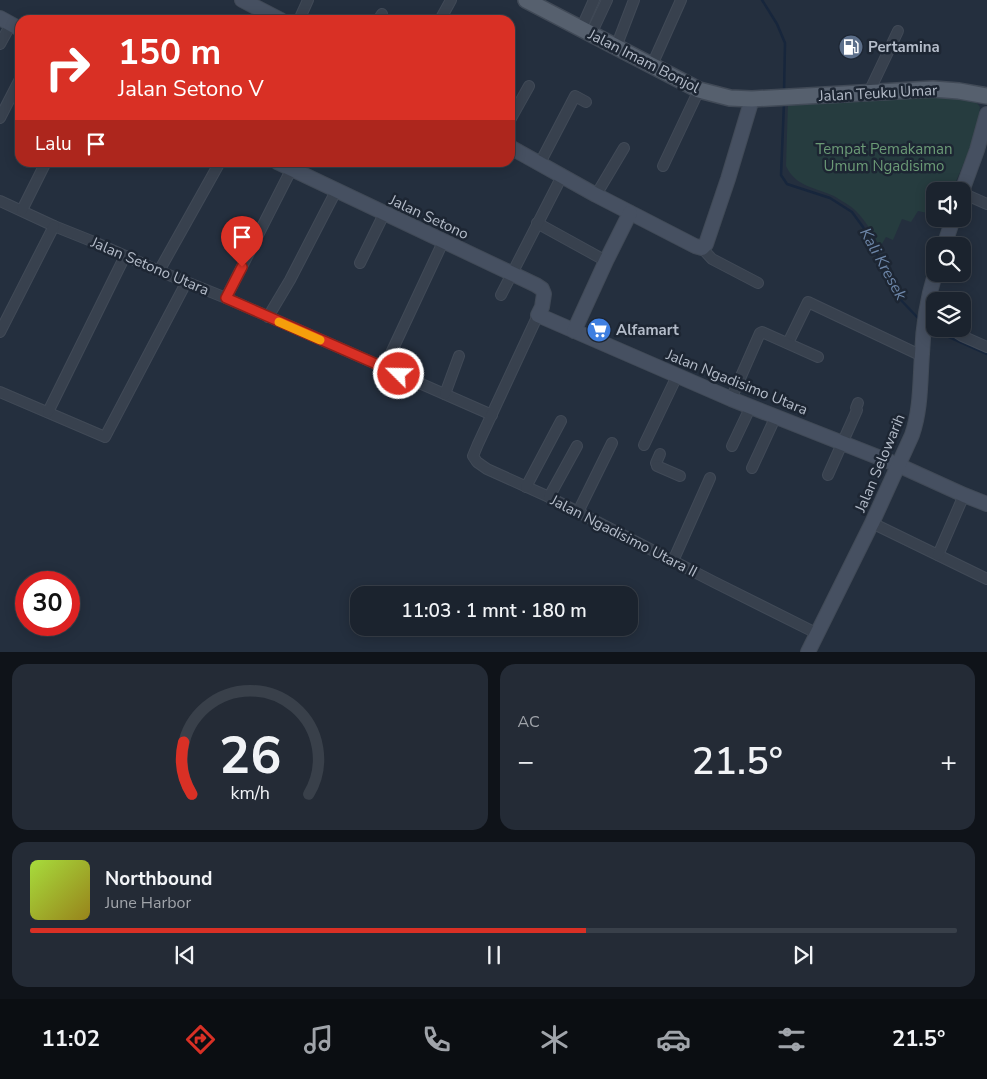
<!DOCTYPE html>
<html lang="id">
<head>
<meta charset="utf-8">
<style>
  :root { --surface:#1b232e; --page:#242b36; --text:#f1f3f6; --muted:#a0a4aa; --line:#39404a; --accent:#d93025 }
  body { margin:0; font-family:"Nunito Sans",sans-serif; background:var(--page); color:var(--text); height:100vh; display:flex; flex-direction:column; font-size:19px; white-space:nowrap }
  * { box-sizing:border-box; margin:0 }
  p { font-size:16px; color:var(--muted) }
  .icon { flex:none; width:28px; height:28px; fill:none; stroke:currentColor; stroke-width:2; stroke-linecap:round; stroke-linejoin:round }
  .map { position:relative; height:652px; overflow:hidden }
  .drawer { display:flex; flex-direction:column; gap:12px; padding:12px; background:#0f1319; flex:1 }
  .drawer>* { flex:none }
  .hud { position:absolute; left:15px; top:15px; width:500px; height:152px; border-radius:15px; box-shadow:0 2px 12px #0003,0 0 0 1px var(--line); background:#d93025; color:#fff; overflow:hidden }
  .fabs { position:absolute; left:926px; top:182px; display:grid; gap:10px }
  .fabs a { display:grid; place-items:center; width:45px; height:45px; border-radius:10px; background:var(--surface); box-shadow:0 2px 12px #0003,0 0 0 1px var(--line); font-size:25px }
  .speed { position:absolute; left:15px; top:571px; display:flex; gap:10px; font-size:25px; font-weight:700; text-align:center }
  .speed>* { display:grid; place-content:center; width:65px; height:65px; border-radius:50%; background:var(--surface); box-shadow:0 2px 12px #0003,0 0 0 1px var(--line); line-height:1 }
  .speed .limit { border:8px solid #d22; background:#fff; color:#111 }
  .pin { position:absolute; display:grid; place-items:center; width:42px; height:42px; color:#fff; margin:-51px -21px; border-radius:50% 50% 50% 0; rotate:-45deg; box-shadow:0 0 5px #0007 }
  .pin .icon { rotate:45deg }
  .me { position:absolute; width:55px; margin:-28px; rotate:293deg; stroke-linejoin:round; filter:drop-shadow(0 0 4px #0008) }
  .turn { display:flex; align-items:center; gap:18px; height:105px; padding:0 20px; font-size:22px }
  .turn .icon { width:65px; height:65px; stroke-width:2.5 }
  .turn b { display:block; font-size:35px; line-height:42px }
  .then { display:flex; align-items:center; height:48px; padding:0 20px; background:#0003; gap:10px; font-size:19px }
  .big { font-size:38px; font-weight:600; line-height:1.1 }
  .drawer .tile { flex:1; display:flex; flex-direction:column; justify-content:center; gap:8px; min-width:0; padding:0 18px; border-radius:15px; background:var(--page) }
  .drawer .dial { align-items:center; gap:0 }
  .dial svg { height:130px; overflow:visible; fill:none; stroke:var(--line); stroke-width:7; stroke-linecap:round; text-anchor:middle }
  .dial text { fill:var(--text); stroke:none }
  .song { display:flex; align-items:center; gap:15px }
  .cover { width:60px; height:60px; border-radius:8px; background:linear-gradient(135deg,hsl(80 70% 55%),hsl(50 70% 35%)) }
  .played { height:5px; border-radius:2px; background:linear-gradient(90deg,var(--accent) 60%,var(--line) 60%) }
  .keys { display:flex; justify-content:space-around; direction:ltr }
  .heat { display:flex; justify-content:space-between; align-items:center; font-size:28px; direction:ltr }
  .drawer .tiles { flex:1; display:grid; gap:12px; grid-template-columns:1fr 1fr }
  .tile:last-child { grid-column:span 2 }
  .trip { position:absolute; left:350px; top:586px; width:288px; height:50px; border-radius:15px; background:var(--surface); box-shadow:0 2px 12px #0003,0 0 0 1px var(--line); font-weight:600; line-height:50px; text-align:center }
  .menu { display:flex; height:80px; justify-content:space-around; align-items:center; background:#0b0e12; color:var(--muted) }
  .menu .icon { width:35px; height:35px }
  .menu .current { color:var(--accent) }
  .menu b { font-size:22px; color:var(--text) }
  .map>svg:first-child { display:block }
  .green { fill:#263c3f }
  .lines { fill:none; stroke-linecap:round; stroke-linejoin:round }
  .stream { stroke:#17263c; stroke-width:2.5 }
  .street-casing { stroke:#414a57; stroke-width:12 }
  .secondary-casing { stroke:#414a57; stroke-width:16 }
  .primary-casing { stroke:#414a57; stroke-width:18 }
  .street { stroke:#38414e; stroke-width:10 }
  .secondary { stroke:#465061; stroke-width:14 }
  .primary { stroke:#56606e; stroke-width:15 }
  .route-casing { stroke:#8d1f18; stroke-width:12 }
  .route { stroke:#d93025; stroke-width:9 }
  .slow { stroke:#f59e0b; stroke-width:9 }
  .labels { text-anchor:middle; dominant-baseline:central; stroke-width:5; stroke-linejoin:round; paint-order:stroke }
  .poi-label { font-size:15px; font-weight:bold; fill:#b4bcc9; stroke:#1d2633; text-anchor:start }
  .street-label { font-size:15px; fill:#b4bcc9; stroke:#1d2633 }
  .park-label { font-size:15px; fill:#6b9a76; stroke:#1d2633 }
  .water-label { font-size:16px; font-style:italic; fill:#6d86a8; stroke:#1d2633 }
</style>
</head>
<body>
<div class="map">
<svg width="987" height="652" viewBox="0 0 987 652">
  <rect width="100%" height="100%" fill="#242f3e"/>
  <path class="green" d="M937 96 970 98 976 102 980 107C977 137 963 164 952 191H935V208L932 214 918 211 911 222 902 219 893 240 886 237 880 247C872 233 864 216 850 206 845 203 839 199 834 196 814 187 796 187 786 166L788 103Z"/>
  <g class="lines">
    <g class="stream">
      <polyline points="762,0 777,24 785,43 784,93"/>
      <polyline points="784,103 781,175 787,184 830,198 852,212 863,227 897,296 919,319"/>
      <polyline points="929,328 987,354"/>
    </g>
    <defs>
      <g id="street">
        <polyline points="299,20 308,0"/>
        <polyline points="378,20 382,14"/>
        <polyline points="440,20 451,0"/>
        <polyline points="581,29 594,0"/>
        <polyline points="591,34 607,0"/>
        <polyline points="0,44 11,24"/>
        <polyline points="616,47 634,0"/>
        <polyline points="652,65 681,0"/>
        <polyline points="869,92 898,31"/>
        <polyline points="0,118 20,79"/>
        <polyline points="510,120 529,86"/>
        <polyline points="540,163 575,96 586,102"/>
        <polyline points="663,166 699,90"/>
        <polyline points="962,193 987,204"/>
        <polyline points="596,195 624,148"/>
        <polyline points="0,201 54,226 94,242 159,271 226,298 492,415"/>
        <polyline points="22,210 46,162"/>
        <polyline points="537,223 606,261"/>
        <polyline points="702,248 712,259 758,283"/>
        <polyline points="360,263 384,214"/>
        <polyline points="159,271 220,162"/>
        <polyline points="501,295 562,176"/>
        <polyline points="226,298 291,170"/>
        <polyline points="538,315 478,444 473,456 477,462 487,469 549,497 714,582 818,634"/>
        <polyline points="268,317 290,280 336,191"/>
        <polyline points="951,329 962,336 987,347"/>
        <polyline points="0,332 54,226"/>
        <polyline points="788,343 808,302 922,356"/>
        <polyline points="384,368 443,242"/>
        <polyline points="0,392 105,437 186,283"/>
        <polyline points="445,394 459,356"/>
        <polyline points="731,399 760,333 762,332 818,357"/>
        <polyline points="48,412 125,256"/>
        <polyline points="644,445 677,376"/>
        <polyline points="732,446 751,406"/>
        <polyline points="656,463 660,454"/>
        <polyline points="657,466 680,476"/>
        <polyline points="752,468 776,416"/>
        <polyline points="828,475 857,410 856,408 858,403"/>
        <polyline points="526,487 561,421"/>
        <polyline points="549,497 577,446"/>
        <polyline points="578,512 612,443"/>
        <polyline points="872,523 987,579"/>
        <polyline points="938,555 964,495"/>
        <polyline points="673,561 710,478"/>
      </g>
      <g id="secondary">
        <polyline points="242,0 281,20"/>
        <polyline points="0,18 20,29"/>
        <polyline points="510,147 596,195 695,246 702,248 706,244 728,179 752,99"/>
        <polyline points="277,162 536,285 542,289 544,294 542,307 538,315 731,399 898,465 964,495 987,504"/>
        <polyline points="962,191 977,150 987,114"/>
        <polyline points="944,246 953,219"/>
        <polyline points="574,331 606,261 630,213"/>
        <path d="M808 652 872 523 912 435C921 409 920 382 922 354 923 327 927 300 935 274"/>
      </g>
      <polyline id="primary" points="526,0 699,90 730,98 752,99 933,89 959,91 987,96"/>
    </defs>
    <use href="#street" class="street-casing"/>
    <use href="#secondary" class="secondary-casing"/>
    <use href="#primary" class="primary-casing"/>
    <use href="#street" class="street"/>
    <use href="#secondary" class="secondary"/>
    <use href="#primary" class="primary"/>
  </g>
  <g class="lines">
    <defs>
      <polyline id="route" points="242,267 226,298 399,374"/>
    </defs>
    <use href="#route" class="route-casing"/>
    <use href="#route" class="route"/>
    <polyline class="slow" points="279,322 320,340"/>
  </g>
  <defs>
    <symbol id="fuel-disc" viewBox="-11 -11 22 22"><circle r="9.5" fill="#5c6f8a" stroke="#1d2633"/><path d="M-5.5-6h7V0h2V4h1.3V-2.5L3-4.5l.8-.8L6-3V5H2.5V1h-1V6h-7ZM-4.2-4.7v3.2H.2V-4.7Z" fill="#fff"/></symbol>
    <symbol id="supermarket-disc" viewBox="-11 -11 22 22"><circle r="9.5" fill="#3f7fe0" stroke="#1d2633"/><path d="M-6-5.5h2.5l.6 2H6L4.5 2H-2.5L-4.4-4H-6ZM-1.5 3.2a1.3 1.3 0 1 0 .1 0ZM3 3.2a1.3 1.3 0 1 0 .1 0Z" fill="#fff"/></symbol>
  </defs>
  <g fill-rule="evenodd">
    <use href="#fuel-disc" x="837" y="33" width="28" height="28"/>
    <use href="#supermarket-disc" x="585" y="316" width="28" height="28"/>
  </g>
  <g class="labels">
    <g class="poi-label">
      <text x="868" y="47">Pertamina</text>
      <text x="616" y="330">Alfamart</text>
    </g>
    <g class="street-label">
      <text transform="translate(644 61) rotate(27)">Jalan Imam Bonjol</text>
      <text transform="translate(878 93) rotate(-3)">Jalan Teuku Umar</text>
      <text transform="translate(429 217) rotate(25)">Jalan Setono</text>
      <text transform="translate(150 266) rotate(23)">Jalan Setono Utara</text>
      <text transform="translate(737 382) rotate(22)">Jalan Ngadisimo Utara</text>
      <text transform="translate(880 463) rotate(-67)">Jalan Selowarih</text>
      <text transform="translate(624 536) rotate(27)">Jalan Ngadisimo Utara II</text>
    </g>
    <g class="park-label">
      <text x="884" y="149">Tempat Pemakaman<tspan x="884" dy="17">Umum Ngadisimo</tspan></text>
    </g>
    <g class="water-label">
      <text transform="translate(883 264) rotate(61)">Kali Kresek</text>
    </g>
  </g>
</svg>
<div class="fabs">
<a><svg class="icon" aria-label="sound" viewBox="0 0 24 24"><path d="M4 9h4l5-4v14l-5-4H4zM17 9q2 3 0 6"/></svg></a>
<a><svg class="icon" aria-label="search" viewBox="0 0 24 24"><circle cx="10" cy="10" r="6"/><path d="M15 15l6 6"/></svg></a>
<a><svg class="icon" aria-label="layers" viewBox="0 0 24 24"><path d="M12 4l9 5-9 5-9-5zM3 14l9 5 9-5"/></svg></a>
</div>
<div class="speed"><div class="limit">30</div></div>
<div class="pin" style="left:242px;top:267px;background:#d93025"><svg class="icon" aria-label="arrive" viewBox="0 0 24 24"><path d="M6 21V4h12l-3 4 3 4H6"/></svg></div>
<svg class="me" style="left:399px;top:374px" viewBox="-20 -20 40 40"><circle r="17" fill="#d93025" stroke="#fff" stroke-width="3"/><path d="M0-11L8 9 0 5-8 9z" fill="#fff"/></svg>
<div class="trip">11:03 · 1 mnt · 180 m</div>
<div class="hud">
<div class="turn"><svg class="icon" aria-label="right" viewBox="0 0 24 24"><path d="M7 20v-9h11M14 6l5 5-5 5"/></svg><div><b>150 m</b>Jalan Setono V</div></div>
<div class="then">Lalu<svg class="icon" aria-label="arrive" viewBox="0 0 24 24"><path d="M6 21V4h12l-3 4 3 4H6"/></svg></div>
</div>
</div>
<section class="drawer">
<div class="tiles">
<div class="tile dial"><svg viewBox="0 0 100 80">
<path d="M14 69A42 42 0 1 1 86 69"/>
<path d="M14 69A42 42 0 0 1 9 37" stroke="#d93025"/>
<text x="50" y="56" font-size="32" font-weight="700">26</text>
<text x="50" y="72" font-size="11">km/h</text>
</svg></div>
<div class="tile"><p>AC</p>
<div class="heat"><a>−</a><b class="big">21.5°</b><a>+</a></div>
</div>
<div class="tile">
<div class="song"><i class="cover"></i><div><b>Northbound</b><p>June Harbor</p></div></div>
<div class="played"></div>
<div class="keys"><svg class="icon" aria-label="previous" viewBox="0 0 24 24"><path d="M18 5L8 12l10 7zM5 5v14"/></svg><svg class="icon" aria-label="pause" viewBox="0 0 24 24"><path d="M8 5v14M16 5v14"/></svg><svg class="icon" aria-label="next" viewBox="0 0 24 24"><path d="M6 5l10 7-10 7zM19 5v14"/></svg></div>
</div>
</div>
</section>
<nav class="menu">
<b>11:02</b>
<svg class="icon current" aria-label="directions" viewBox="0 0 24 24"><path d="M12 3l9 9-9 9-9-9zM9 14v-3h6M13 9l2 2-2 2"/></svg>
<svg class="icon" aria-label="music" viewBox="0 0 24 24"><path d="M9 18V5l10-2v13"/><circle cx="6" cy="18" r="3"/><circle cx="16" cy="16" r="3"/></svg>
<svg class="icon" aria-label="phone" viewBox="0 0 24 24"><path d="M5 4h4l2 5-3 2q2 4 5 5l2-3 5 2v4C11 20 4 13 5 4z"/></svg>
<svg class="icon" aria-label="climate" viewBox="0 0 24 24"><path d="M12 3v18M4 7l16 10M4 17L20 7"/></svg>
<svg class="icon" aria-label="car" viewBox="0 0 24 24"><path d="M5 17H2v-5l4-1 3-4h7l3 4 3 1v5h-3M9 17h6M6 11h13"/><circle cx="7" cy="17" r="2"/><circle cx="17" cy="17" r="2"/></svg>
<svg class="icon" aria-label="filters" viewBox="0 0 24 24"><path d="M4 7h16M4 17h16"/><circle cx="9" cy="7" r="2"/><circle cx="15" cy="17" r="2"/></svg>
<b>21.5°</b>
</nav>
</body>
</html>
